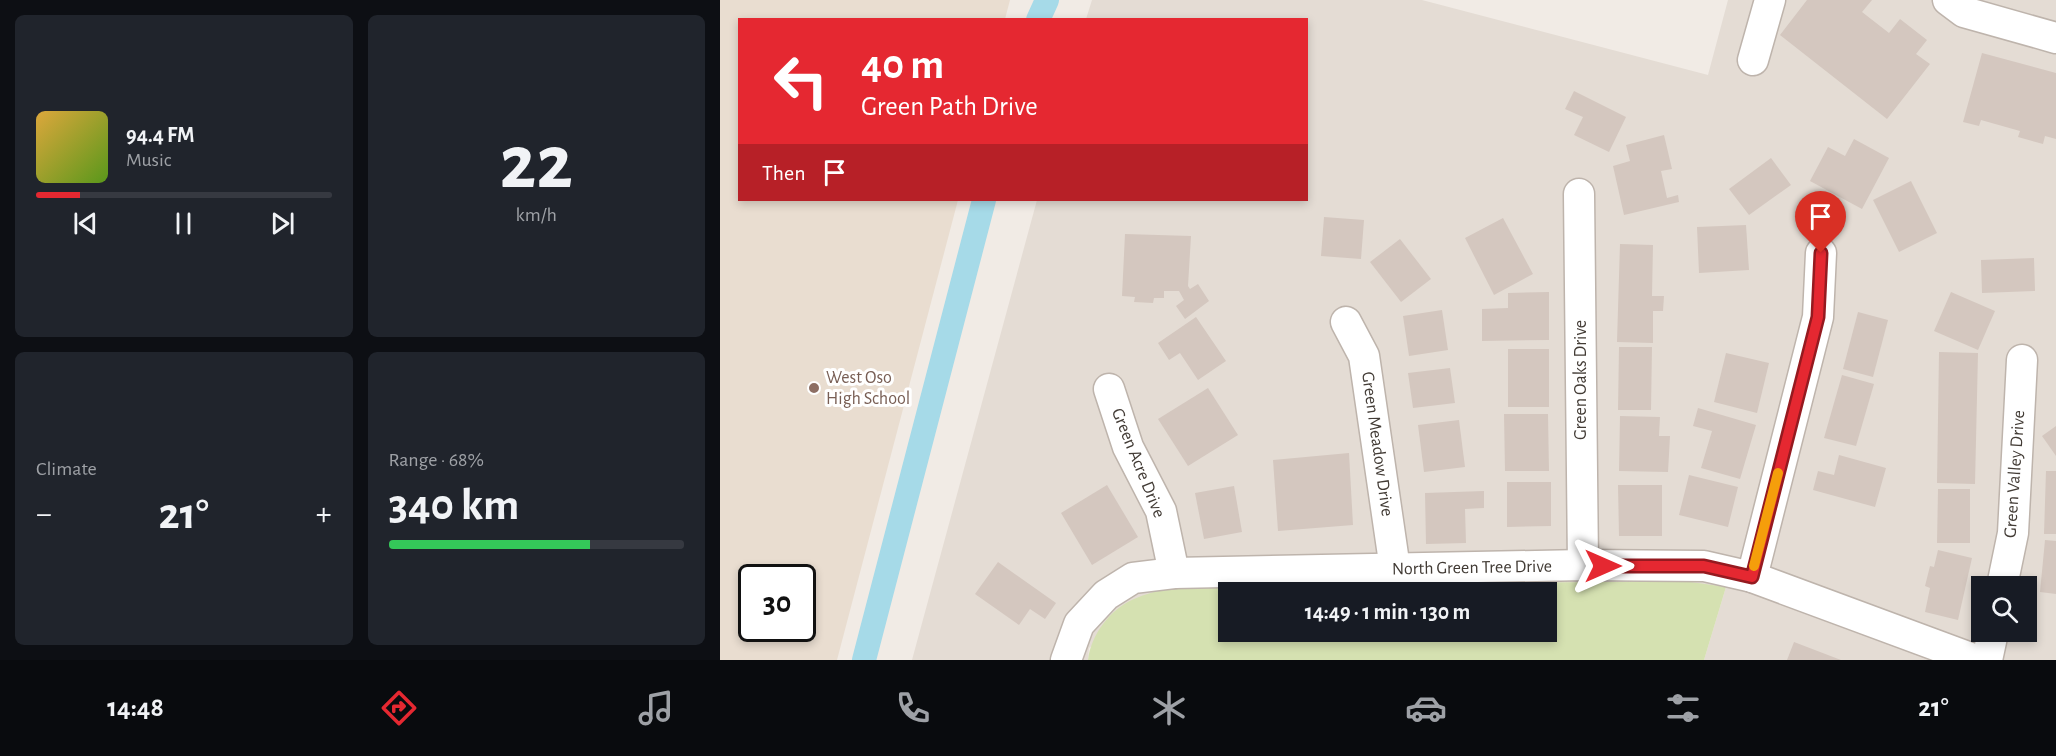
<!DOCTYPE html>
<html lang="en">
<head>
<meta charset="utf-8">
<style>
  :root { --surface:#171b24; --page:#20242c; --text:#f1f3f6; --muted:#9ea1a6; --line:#363941; --accent:#e52831 }
  body { margin:0; font-family:"Alegreya Sans",sans-serif; background:var(--page); color:var(--text); height:100vh; display:flex; flex-direction:column; font-size:22px; white-space:nowrap }
  * { box-sizing:border-box; margin:0 }
  p { font-size:20px; color:var(--muted) }
  .icon { flex:none; width:33px; height:33px; fill:none; stroke:currentColor; stroke-width:2; stroke-linecap:round; stroke-linejoin:round }
  .map { position:relative; flex:1; overflow:hidden }
  .drawer { display:flex; flex-direction:column; gap:15px; padding:15px; background:#0d0f14; width:720px }
  .drawer>* { flex:none }
  .banner { position:absolute; left:18px; top:18px; width:570px; height:183px; border-radius:0px; box-shadow:0 3px 9px #0003; background:#e52831; color:#fff; overflow:hidden }
  .tools { position:absolute; left:1251px; top:576px; display:grid; gap:12px }
  .tools a { display:grid; place-items:center; width:66px; height:66px; border-radius:0px; background:var(--surface); box-shadow:0 3px 9px #0003; font-size:30px }
  .speed { position:absolute; left:18px; top:564px; display:flex; gap:12px; font-size:30px; font-weight:700; text-align:center }
  .speed>* { display:grid; place-content:center; width:78px; height:78px; border-radius:50%; background:var(--surface); box-shadow:0 3px 9px #0003; line-height:1 }
  .speed .limit { border:3px solid #111; border-radius:9px; background:#fff; color:#111 }
  .pin { position:absolute; display:grid; place-items:center; width:51px; height:51px; color:#fff; margin:-62px -26px; border-radius:50% 50% 50% 0; rotate:-45deg; box-shadow:0 0 6px #0007 }
  .pin .icon { rotate:45deg }
  .me { position:absolute; width:66px; margin:-33px; rotate:90deg; stroke-linejoin:round; filter:drop-shadow(0 0 4px #0008) }
  .turn { display:flex; align-items:center; gap:21px; height:126px; padding:0 24px; font-size:27px }
  .turn .icon { width:78px; height:78px; stroke-width:2.5 }
  .turn b { display:block; font-size:42px; line-height:51px }
  .then { display:flex; align-items:center; height:57px; padding:0 24px; background:#0003; gap:12px; font-size:22px }
  .big { font-size:45px; font-weight:700; line-height:1.1 }
  .drawer .tile { flex:1; display:flex; flex-direction:column; justify-content:center; gap:9px; min-width:0; padding:0 21px; border-radius:9px; background:var(--page) }
  .drawer .dial { align-items:center; gap:0 }
  .dial b { font-size:78px; line-height:1 }
  .song { display:flex; align-items:center; gap:18px }
  .cover { width:72px; height:72px; border-radius:9px; background:linear-gradient(135deg,hsl(40 70% 55%),hsl(90 70% 35%)) }
  .played { height:6px; border-radius:3px; background:linear-gradient(90deg,var(--accent) 15%,var(--line) 15%) }
  .keys { display:flex; justify-content:space-around; direction:ltr }
  .heat { display:flex; justify-content:space-between; align-items:center; font-size:33px; direction:ltr }
  .charge { height:9px; border-radius:4px; background:linear-gradient(90deg,#34c759 68%,var(--line) 0) }
  .drawer .tiles { flex:1; display:grid; gap:15px; grid-template-columns:repeat(2,1fr) }
  .trip { position:absolute; left:498px; top:582px; width:339px; height:60px; border-radius:0px; background:var(--surface); box-shadow:0 3px 9px #0003; font-weight:700; line-height:60px; text-align:center }
  .tabs { display:flex; height:96px; justify-content:space-around; align-items:center; background:#090b0e; color:var(--muted) }
  .tabs .icon { width:42px; height:42px }
  .tabs .current { color:var(--accent) }
  .tabs b { font-size:27px; color:var(--text) }
  main { display:flex; flex:1; min-height:0 }
  .map>svg:first-child { display:block }
  .residential { fill:#e4dcd4; fill-rule:evenodd }
  .education { fill:#e9ddd0; fill-rule:evenodd }
  .green { fill:#d5e1b1; fill-rule:evenodd }
  .lines { fill:none; stroke-linecap:round; stroke-linejoin:round }
  .canal { stroke:#a6dae8; stroke-width:24 }
  .building { fill:#d4c7bf }
  .minor-casing { stroke:#beb4ac; stroke-width:33 }
  .minor { stroke:#fff; stroke-width:30 }
  .route-casing { stroke:#951a20; stroke-width:15 }
  .route { stroke:#e52831; stroke-width:10 }
  .slow { stroke:#f59e0b; stroke-width:10 }
  .education-dot { fill:#8d6e63; stroke:#fff; stroke-width:2 }
  .labels { text-anchor:middle; dominant-baseline:central; stroke-width:6; stroke-linejoin:round; paint-order:stroke }
  .education-label { font-size:18px; fill:#785e54; stroke:#fff; text-anchor:start }
  .street-label { font-size:18px; fill:#423b35; stroke:#fff }
</style>
</head>
<body>
<main>
<section class="drawer">
<div class="tiles">
<div class="tile">
<div class="song"><i class="cover"></i><div><b>94.4 FM</b><p>Music</p></div></div>
<div class="played"></div>
<div class="keys"><svg class="icon" aria-label="previous" viewBox="0 0 24 24"><path d="M18 5L8 12l10 7zM5 5v14"/></svg><svg class="icon" aria-label="pause" viewBox="0 0 24 24"><path d="M8 5v14M16 5v14"/></svg><svg class="icon" aria-label="next" viewBox="0 0 24 24"><path d="M6 5l10 7-10 7zM19 5v14"/></svg></div>
</div>
<div class="tile dial"><b>22</b><p>km/h</p></div>
<div class="tile"><p>Climate</p>
<div class="heat"><a>−</a><b class="big">21°</b><a>+</a></div>
</div>
<div class="tile"><p>Range · 68%</p><b class="big">340 km</b><div class="charge"></div></div>
</div>
</section>
<div class="map">
<svg width="1336" height="660" viewBox="0 0 1336 660">
  <rect width="100%" height="100%" fill="#f1ebe5"/>
  <path class="residential" d="M372 0H702L988 75 1008 0H1336V660H984L1006 587H450L369 648 368 660H192L317 200H586V20L366 19ZM1262 586H1306V632H1262Z"/>
  <path class="education" d="M0 0H290L285 19 20 20V200H238L117 660H0ZM32 578H82V628H32Z"/>
  <path class="green" d="M964 581 1006 587 984 660H368C371 635 390 609 414 599 425 594 438 591 449 587ZM508 592H826V632H508Z"/>
  <g class="lines">
    <g class="canal">
      <polyline points="318,20 327,0"/>
      <polyline points="144,660 264,200"/>
    </g>
  </g>
  <g class="building">
    <polygon points="1087,0 1152,0 1142,12 1169,33 1180,19 1207,40 1196,54 1210,64 1167,119 1060,35"/>
    <polygon points="1262,53 1336,73 1336,139 1325,136 1323,144 1298,137 1300,131 1261,120 1259,126 1243,122"/>
    <polygon points="854,91 906,117 889,152 854,135 863,117 845,109"/>
    <polygon points="944,135 952,169 941,171 947,198 958,195 959,202 904,215 893,166 910,161 906,145"/>
    <polygon points="1134,139 1169,158 1142,209 1090,181 1108,147 1125,156"/>
    <polygon points="1051,158 1071,185 1029,215 1009,189"/>
    <polygon points="1191,181 1217,233 1179,252 1153,200"/>
    <polygon points="604,217 644,220 641,259 601,256"/>
    <polygon points="783,218 813,274 774,295 745,238"/>
    <polygon points="1026,225 1029,270 979,273 977,227"/>
    <polygon points="405,234 471,236 468,286 470,289 478,284 489,301 465,319 456,306 464,300 459,291 444,291 444,298 434,298 433,303 414,302 415,297 402,296"/>
    <polygon points="680,239 711,279 681,302 650,262"/>
    <polygon points="900,244 933,245 932,296 944,296 943,311 933,311 933,343 897,342"/>
    <polygon points="1314,258 1315,291 1262,293 1261,260"/>
    <polygon points="829,292 829,340 762,341 762,309 788,308 788,293"/>
    <polygon points="1231,292 1275,311 1258,350 1214,331"/>
    <polygon points="722,310 728,350 689,356 683,316"/>
    <polygon points="1138,312 1168,320 1153,377 1123,369"/>
    <polygon points="476,317 506,361 478,380 460,353 449,360 438,343"/>
    <polygon points="899,347 932,347 931,410 898,410"/>
    <rect x="788" y="349" width="41" height="58"/>
    <polygon points="1219,352 1258,353 1255,484 1217,483"/>
    <polygon points="1006,353 1049,363 1037,413 994,402"/>
    <polygon points="730,368 735,403 693,408 688,373"/>
    <polygon points="1122,375 1154,384 1136,446 1104,438"/>
    <polygon points="488,388 518,435 468,466 438,419"/>
    <polygon points="978,408 1036,425 1020,479 981,468 992,431 973,426"/>
    <polygon points="784,414 828,414 829,471 785,471"/>
    <polygon points="900,416 940,417 939,436 950,436 948,472 899,471"/>
    <polygon points="739,420 745,467 704,472 698,425"/>
    <polygon points="1336,426 1336,456 1322,436"/>
    <polygon points="629,453 633,525 558,531 553,460"/>
    <polygon points="1119,455 1166,468 1155,507 1093,490 1098,471 1114,475"/>
    <polygon points="1326,471 1336,471 1336,534 1324,534"/>
    <polygon points="969,475 1018,487 1008,527 959,515"/>
    <polygon points="787,482 831,482 831,526 787,527"/>
    <polygon points="387,485 418,537 372,565 341,513"/>
    <polygon points="898,485 942,485 942,536 899,536"/>
    <polygon points="514,486 522,532 484,539 475,493"/>
    <polygon points="1218,489 1250,489 1250,543 1217,543"/>
    <polygon points="764,491 764,508 745,509 746,543 706,544 705,493"/>
    <polygon points="1325,540 1336,541 1336,594 1320,592"/>
    <polygon points="1218,550 1252,558 1238,620 1205,612 1210,588 1205,586 1210,566 1214,567"/>
    <polygon points="278,562 336,603 325,619 310,609 299,625 255,594"/>
    <polygon points="1074,642 1121,660 1067,660"/>
  </g>
  <g class="lines">
    <defs>
      <g id="minor">
        <polyline points="1228,0 1244,12 1336,38"/>
        <polyline points="1033,60 1050,0"/>
        <polyline points="859,194 863,565"/>
        <polyline points="626,322 644,356 675,569"/>
        <polyline points="389,389 408,447 441,511 454,573"/>
        <polyline points="1032,577 1098,317 1101,253"/>
        <polyline points="1282,586 1293,533 1302,360"/>
        <polyline points="346,660 359,624 386,595 413,578 454,573 863,565 984,566 1032,577 1256,660"/>
        <polyline points="1267,660 1273,632"/>
      </g>
    </defs>
    <use href="#minor" class="minor-casing"/>
    <use href="#minor" class="minor"/>
  </g>
  <g class="lines">
    <defs>
      <polyline id="route" points="883,566 984,566 1032,577 1098,317 1101,253"/>
    </defs>
    <use href="#route" class="route-casing"/>
    <use href="#route" class="route"/>
    <polyline class="slow" points="1034,566 1058,473"/>
  </g>
  <circle class="education-dot" cx="94" cy="388" r="6"/>
  <g class="labels">
    <g class="education-label">
      <text x="106" y="378">West Oso<tspan x="106" dy="21">High School</tspan></text>
    </g>
    <g class="street-label">
      <text transform="translate(861 380) rotate(-90)">Green Oaks Drive</text>
      <text transform="translate(657 444) rotate(82)">Green Meadow Drive</text>
      <text transform="translate(418 463) rotate(68)">Green Acre Drive</text>
      <text transform="translate(1295 474) rotate(-86)">Green Valley Drive</text>
      <text transform="translate(752 568) rotate(-1)">North Green Tree Drive</text>
    </g>
  </g>
</svg>
<div class="tools">
<a><svg class="icon" aria-label="search" viewBox="0 0 24 24"><circle cx="10" cy="10" r="6"/><path d="M15 15l6 6"/></svg></a>
</div>
<div class="speed"><div class="limit">30</div></div>
<div class="pin" style="left:1101px;top:253px;background:#d93025"><svg class="icon" aria-label="arrive" viewBox="0 0 24 24"><path d="M6 21V4h12l-3 4 3 4H6"/></svg></div>
<svg class="me" style="left:883px;top:566px" viewBox="-20 -20 40 40"><path d="M0-17L14 15 0 8-14 15z" fill="#e52831" stroke="#fff" stroke-width="4"/></svg>
<div class="trip">14:49 · 1 min · 130 m</div>
<div class="banner">
<div class="turn"><svg class="icon" aria-label="left" viewBox="0 0 24 24"><path d="M17 20v-9H6M10 6l-5 5 5 5"/></svg><div><b>40 m</b>Green Path Drive</div></div>
<div class="then">Then<svg class="icon" aria-label="arrive" viewBox="0 0 24 24"><path d="M6 21V4h12l-3 4 3 4H6"/></svg></div>
</div>
</div>
</main>
<nav class="tabs">
<b>14:48</b>
<svg class="icon current" aria-label="directions" viewBox="0 0 24 24"><path d="M12 3l9 9-9 9-9-9zM9 14v-3h6M13 9l2 2-2 2"/></svg>
<svg class="icon" aria-label="music" viewBox="0 0 24 24"><path d="M9 18V5l10-2v13"/><circle cx="6" cy="18" r="3"/><circle cx="16" cy="16" r="3"/></svg>
<svg class="icon" aria-label="phone" viewBox="0 0 24 24"><path d="M5 4h4l2 5-3 2q2 4 5 5l2-3 5 2v4C11 20 4 13 5 4z"/></svg>
<svg class="icon" aria-label="climate" viewBox="0 0 24 24"><path d="M12 3v18M4 7l16 10M4 17L20 7"/></svg>
<svg class="icon" aria-label="car" viewBox="0 0 24 24"><path d="M5 17H2v-5l4-1 3-4h7l3 4 3 1v5h-3M9 17h6M6 11h13"/><circle cx="7" cy="17" r="2"/><circle cx="17" cy="17" r="2"/></svg>
<svg class="icon" aria-label="filters" viewBox="0 0 24 24"><path d="M4 7h16M4 17h16"/><circle cx="9" cy="7" r="2"/><circle cx="15" cy="17" r="2"/></svg>
<b>21°</b>
</nav>
</body>
</html>
